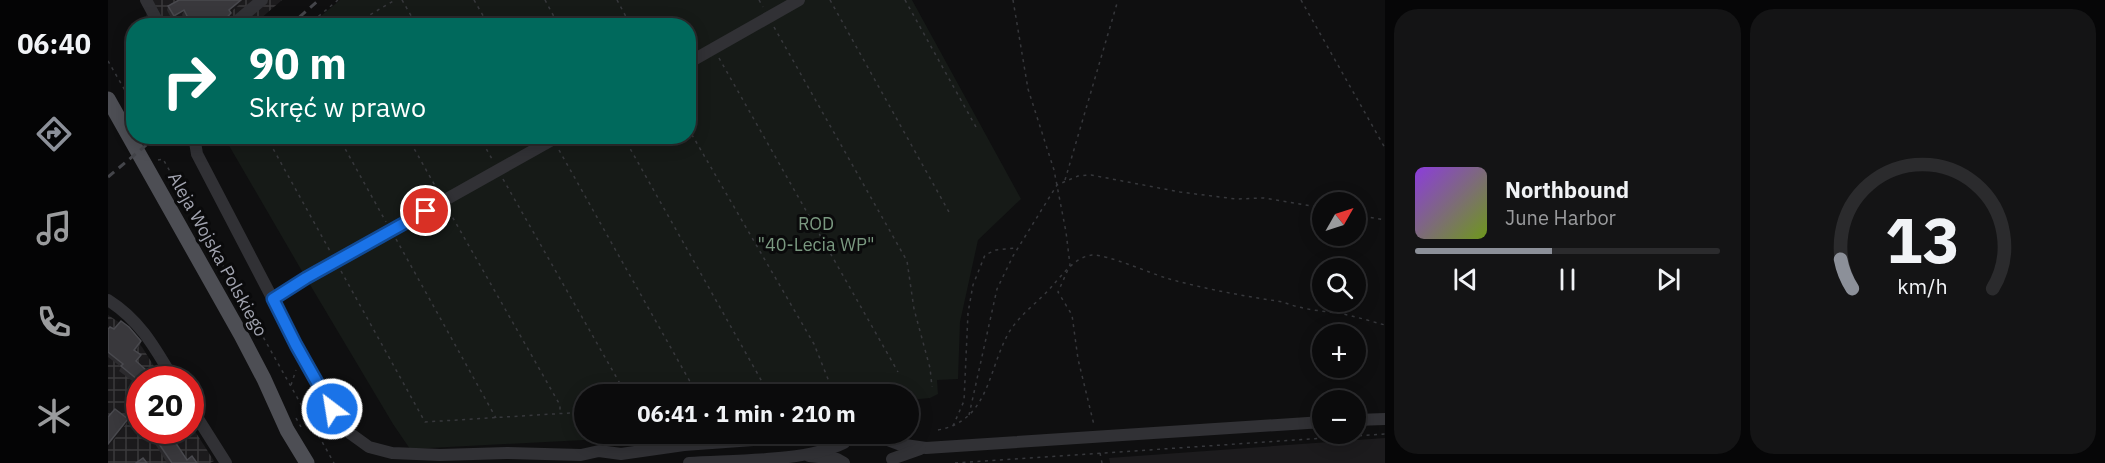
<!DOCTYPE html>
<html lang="pl">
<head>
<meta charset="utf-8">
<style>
  :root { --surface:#0b0b0c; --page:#141415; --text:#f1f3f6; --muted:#9a9b9d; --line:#2b2b2d; --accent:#8c9099 }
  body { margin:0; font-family:"IBM Plex Sans",sans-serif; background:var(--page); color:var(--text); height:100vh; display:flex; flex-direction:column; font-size:22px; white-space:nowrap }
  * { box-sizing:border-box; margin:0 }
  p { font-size:20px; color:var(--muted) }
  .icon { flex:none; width:33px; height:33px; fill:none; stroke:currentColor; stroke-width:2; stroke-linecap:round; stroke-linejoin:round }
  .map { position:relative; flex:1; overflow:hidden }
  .side { display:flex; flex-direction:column; gap:9px; padding:9px; background:#060607; width:720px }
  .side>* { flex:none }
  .hud { position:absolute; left:18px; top:18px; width:570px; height:126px; border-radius:24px; box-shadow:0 3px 15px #0003,0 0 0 2px var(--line); background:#00695c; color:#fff; overflow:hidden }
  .needle { width:39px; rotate:51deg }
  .tools { position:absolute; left:1204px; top:192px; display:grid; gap:12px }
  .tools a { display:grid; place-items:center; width:54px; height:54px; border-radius:50%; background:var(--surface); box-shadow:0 3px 15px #0003,0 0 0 2px var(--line); font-size:30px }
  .speed { position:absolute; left:18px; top:366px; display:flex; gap:12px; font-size:30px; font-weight:700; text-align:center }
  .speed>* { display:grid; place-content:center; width:78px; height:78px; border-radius:50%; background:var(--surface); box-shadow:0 3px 15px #0003,0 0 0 2px var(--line); line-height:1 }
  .speed .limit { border:9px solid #d22; background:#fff; color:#111 }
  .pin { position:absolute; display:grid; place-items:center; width:51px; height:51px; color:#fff; margin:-26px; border:3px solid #fff; border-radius:50%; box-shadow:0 2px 6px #0007 }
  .me { position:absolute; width:66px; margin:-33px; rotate:329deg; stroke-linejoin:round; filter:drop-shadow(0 0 4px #0008) }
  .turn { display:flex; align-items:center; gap:21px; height:126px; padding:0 24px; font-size:27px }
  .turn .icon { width:78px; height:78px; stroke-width:2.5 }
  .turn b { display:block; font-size:42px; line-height:51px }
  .side .tile { flex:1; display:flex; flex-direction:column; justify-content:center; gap:9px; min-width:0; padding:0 21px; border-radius:24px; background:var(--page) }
  .side .dial { align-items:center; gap:0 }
  .dial svg { height:156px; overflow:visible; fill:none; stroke:var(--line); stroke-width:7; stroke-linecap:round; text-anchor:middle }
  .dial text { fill:var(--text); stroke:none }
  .song { display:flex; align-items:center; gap:18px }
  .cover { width:72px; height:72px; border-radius:9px; background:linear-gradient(135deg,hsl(270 70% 55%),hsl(80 70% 35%)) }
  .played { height:6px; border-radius:3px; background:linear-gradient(90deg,var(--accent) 45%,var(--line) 45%) }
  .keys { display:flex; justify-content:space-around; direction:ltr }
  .side .tiles { flex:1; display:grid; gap:9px; grid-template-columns:repeat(2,1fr) }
  .trip { position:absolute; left:466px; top:384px; width:345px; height:60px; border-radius:30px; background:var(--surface); box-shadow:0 3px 15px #0003,0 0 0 2px var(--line); font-weight:800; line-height:60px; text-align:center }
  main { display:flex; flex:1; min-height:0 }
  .dock { display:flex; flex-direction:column; width:108px; justify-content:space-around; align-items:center; background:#040405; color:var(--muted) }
  .dock .icon { width:42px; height:42px }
  .dock .active { color:var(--accent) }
  .dock b { font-size:27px; color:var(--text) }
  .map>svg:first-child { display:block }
  .built { fill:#1c1b1d }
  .industrial { fill:url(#industrial-grid) }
  .green { fill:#161a17 }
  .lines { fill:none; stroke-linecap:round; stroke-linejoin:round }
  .path { stroke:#37383c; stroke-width:1.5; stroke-dasharray:3 4.5; stroke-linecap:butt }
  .minor { stroke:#313135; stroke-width:12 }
  .major { stroke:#4d4e54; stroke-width:15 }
  .rail { stroke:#44454a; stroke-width:3; stroke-dasharray:8 6; stroke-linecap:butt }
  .wall { fill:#2c2b2e }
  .shaded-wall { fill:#1b1a1c }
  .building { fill:#39383c; stroke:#49494e; stroke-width:1.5 }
  .route-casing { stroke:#114b97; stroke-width:15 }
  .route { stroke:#1a73e8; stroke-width:10 }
  .labels { text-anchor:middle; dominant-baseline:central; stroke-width:6; stroke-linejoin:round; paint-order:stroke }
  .park-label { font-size:18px; fill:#7a9980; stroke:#0a0a0b }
  .street-label { font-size:18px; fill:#a2a4b0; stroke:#0a0a0b }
</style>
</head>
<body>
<main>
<nav class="dock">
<b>06:40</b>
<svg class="icon active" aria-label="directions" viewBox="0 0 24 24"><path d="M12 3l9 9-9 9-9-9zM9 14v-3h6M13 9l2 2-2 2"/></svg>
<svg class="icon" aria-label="music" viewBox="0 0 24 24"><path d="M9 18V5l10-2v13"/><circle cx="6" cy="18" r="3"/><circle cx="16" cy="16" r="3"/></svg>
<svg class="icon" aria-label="phone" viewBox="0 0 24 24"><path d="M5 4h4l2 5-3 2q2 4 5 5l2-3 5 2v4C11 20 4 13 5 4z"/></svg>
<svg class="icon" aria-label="climate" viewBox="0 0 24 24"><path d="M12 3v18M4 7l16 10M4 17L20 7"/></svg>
</nav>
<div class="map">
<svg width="1277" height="463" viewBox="0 0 1277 463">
  <defs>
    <pattern id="industrial-grid" width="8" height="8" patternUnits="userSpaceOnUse" patternTransform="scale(1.5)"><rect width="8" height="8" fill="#1c1b1d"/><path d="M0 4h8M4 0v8" fill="none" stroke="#3a393b"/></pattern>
  </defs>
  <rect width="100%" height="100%" fill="#0f0f10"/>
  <polygon class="built" points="1277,438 1277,463 1002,463 1001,458"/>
  <g class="industrial">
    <polygon points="32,0 174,0 144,26 35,25 39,13"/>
    <polygon points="0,315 12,323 34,347 54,379 32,380 32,430 82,430 83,425 106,461 102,463 0,463"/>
  </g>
  <polygon class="green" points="232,0 804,0 913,199 870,240 852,322 850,379 829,380 830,394 822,398 801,400 801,394 477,394 477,434 590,434 302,449 285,424 198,278 116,137 580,136 580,26 202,25"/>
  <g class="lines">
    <g class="path">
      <polyline points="294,0 309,26"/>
      <polyline points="366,0 381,26"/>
      <polyline points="437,0 451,26"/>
      <polyline points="509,0 523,26"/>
      <polyline points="651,0 655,7"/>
      <polyline points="722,0 841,212"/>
      <polyline points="797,0 868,127"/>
      <polyline points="905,0 920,89 946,170 958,232 962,265 950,292 964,315 970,359 986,425"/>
      <polyline points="1193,0 1277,148"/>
      <polyline points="199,26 230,0"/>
      <polyline points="243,26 287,0"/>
      <polyline points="666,27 799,261 806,309 822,368 824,387"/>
      <polyline points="611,58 790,372"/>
      <polyline points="0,61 26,106"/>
      <polyline points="580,128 706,344 726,394"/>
      <polyline points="158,136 222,251"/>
      <polyline points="230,136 278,222"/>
      <polyline points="299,136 330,191"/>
      <polyline points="371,136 384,159"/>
      <polyline points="515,136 661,394"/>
      <polyline points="451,150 589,394"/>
      <polyline points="50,160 55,159 226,463"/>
      <polyline points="395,179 518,394"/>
      <polyline points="957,180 1010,0"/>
      <polyline points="341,211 452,405 452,413"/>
      <polyline points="1248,215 1277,220"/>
      <polyline points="288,239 388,418"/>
      <polyline points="233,271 317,422 477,412"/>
      <polyline points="183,385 188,370"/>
      <polyline points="861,415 889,289 905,256 949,185 970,176 983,175 1072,192 1128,199 1156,198 1215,208"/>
      <polyline points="188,418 193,427"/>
      <polyline points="845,426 856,401 860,313 865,285 877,255 888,250 908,248"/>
      <path d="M830 430C880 421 880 372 899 336 909 316 931 302 945 285 955 274 967 257 984 255 998 254 1042 273 1058 278 1096 289 1136 296 1175 302 1192 309 1212 311 1230 313 1246 316 1262 321 1277 325"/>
      <polyline points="992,453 994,463"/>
      <polyline points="847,463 1277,434"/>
    </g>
    <g class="minor">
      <polyline points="38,0 52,26"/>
      <polyline points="123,26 154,0"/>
      <polyline points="580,63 691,0"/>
      <polyline points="86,136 89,154 209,384 224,409 243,434 261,447 284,453 332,455 399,453 473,455 491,451 513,454 576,445 687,437"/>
      <polyline points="165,299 198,278 451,136"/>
      <path d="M0 300C32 320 47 348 66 380"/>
      <polyline points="82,406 118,463"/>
      <polyline points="1248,420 1277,419"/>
      <polyline points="782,441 790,444 818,448 1215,422"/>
      <polyline points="701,456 729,459 736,463"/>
      <polyline points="784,459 812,449"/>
      <path d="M581 463C624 460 698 462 736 443"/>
    </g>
    <polyline class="major" points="0,99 133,335 156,379 179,430 199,463"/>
    <g class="rail">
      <polyline points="181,26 211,0"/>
      <polyline points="0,177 49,136"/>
    </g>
  </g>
  <g class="wall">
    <polygon points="60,6 122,12 123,13 121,17 115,24 117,26 80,26 74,15 64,20 59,10"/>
    <polygon points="0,329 6,329 33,341 32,345 27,351 33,355 29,362 32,380 32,395 25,399 19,395 21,390 27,383 11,371 13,367 0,357"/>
    <polygon points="47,438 79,460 89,463 59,463 46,442"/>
  </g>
  <g class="shaded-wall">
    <polygon points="133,0 137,0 119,15 121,10"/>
    <polygon points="76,10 74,15 64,20 66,16"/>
    <polygon points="32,391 31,394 25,399 26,395"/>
    <polygon points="20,419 18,424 0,447 0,444"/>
  </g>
  <g class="building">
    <polygon points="71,0 133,0 121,10 123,13 114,23 117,26 84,26 76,10 66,16 60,6"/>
    <polygon points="13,321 21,327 33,341 26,350 33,355 28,361 38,370 35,373 43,380 32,380 32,391 26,395 21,390 30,380 13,366 15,364 0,352 0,329 2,327 6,329"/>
    <polygon points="7,409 20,419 0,444 0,417"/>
    <polygon points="59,430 79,460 84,456 89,463 64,463 47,438"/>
    <polygon points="35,458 39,463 28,463"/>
  </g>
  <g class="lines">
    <defs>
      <polyline id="route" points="224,409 188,345 165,299 198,278 318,211"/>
    </defs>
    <use href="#route" class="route-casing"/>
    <use href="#route" class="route"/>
  </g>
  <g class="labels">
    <g class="park-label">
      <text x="708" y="223">ROD<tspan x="708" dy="21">"40-Lecia WP"</tspan></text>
    </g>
    <g class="street-label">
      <text transform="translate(110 254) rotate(61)">Aleja Wojska Polskiego</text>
    </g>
  </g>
</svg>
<div class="tools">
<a><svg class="needle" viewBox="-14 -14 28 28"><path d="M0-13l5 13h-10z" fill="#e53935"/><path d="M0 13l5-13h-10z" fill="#9a9b9d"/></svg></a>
<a><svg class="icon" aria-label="search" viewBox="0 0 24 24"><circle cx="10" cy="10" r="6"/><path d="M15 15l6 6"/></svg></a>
<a>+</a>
<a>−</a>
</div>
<div class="speed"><div class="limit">20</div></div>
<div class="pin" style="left:318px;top:211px;background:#d93025"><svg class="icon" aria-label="arrive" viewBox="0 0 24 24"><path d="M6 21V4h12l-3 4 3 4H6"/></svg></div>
<svg class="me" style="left:224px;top:409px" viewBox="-20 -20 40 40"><circle r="17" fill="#1a73e8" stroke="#fff" stroke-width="3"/><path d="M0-11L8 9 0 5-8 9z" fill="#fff"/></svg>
<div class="trip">06:41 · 1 min · 210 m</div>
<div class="hud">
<div class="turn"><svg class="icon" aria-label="right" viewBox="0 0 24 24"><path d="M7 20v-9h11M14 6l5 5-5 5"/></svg><div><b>90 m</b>Skręć w prawo</div></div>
</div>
</div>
<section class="side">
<div class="tiles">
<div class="tile">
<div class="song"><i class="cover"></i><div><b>Northbound</b><p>June Harbor</p></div></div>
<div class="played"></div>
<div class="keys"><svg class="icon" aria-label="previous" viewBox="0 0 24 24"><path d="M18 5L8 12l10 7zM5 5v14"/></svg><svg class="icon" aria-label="pause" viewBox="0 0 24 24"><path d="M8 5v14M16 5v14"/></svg><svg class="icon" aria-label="next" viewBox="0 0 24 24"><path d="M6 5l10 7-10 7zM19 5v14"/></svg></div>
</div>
<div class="tile dial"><svg viewBox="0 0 100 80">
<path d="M14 69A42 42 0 1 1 86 69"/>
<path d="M14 69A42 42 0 0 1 8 54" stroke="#8c9099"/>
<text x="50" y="56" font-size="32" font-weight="700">13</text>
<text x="50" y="72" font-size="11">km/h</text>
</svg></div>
</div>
</section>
</main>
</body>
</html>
